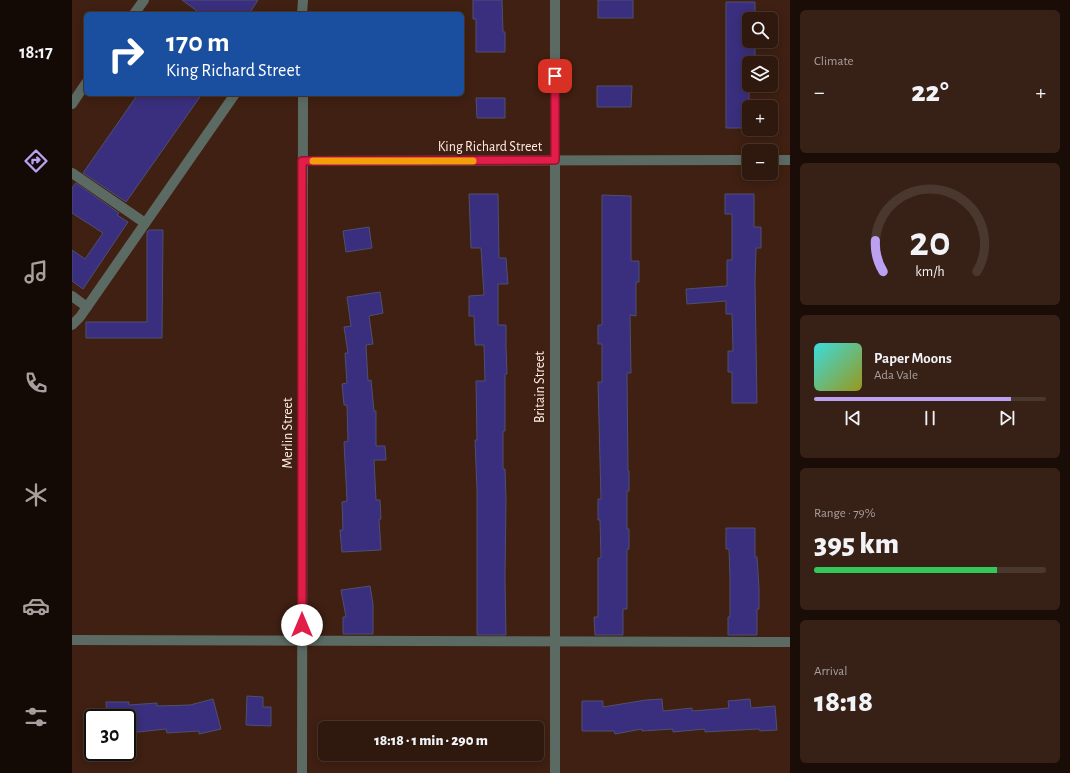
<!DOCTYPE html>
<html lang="en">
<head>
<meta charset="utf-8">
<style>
  :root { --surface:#2f180e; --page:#372117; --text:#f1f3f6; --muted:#a7a09e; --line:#4a372e; --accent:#bca0f2 }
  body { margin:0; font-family:"Alegreya Sans",sans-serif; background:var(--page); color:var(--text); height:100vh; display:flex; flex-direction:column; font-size:15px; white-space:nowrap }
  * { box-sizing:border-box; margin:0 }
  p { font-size:13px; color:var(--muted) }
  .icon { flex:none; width:22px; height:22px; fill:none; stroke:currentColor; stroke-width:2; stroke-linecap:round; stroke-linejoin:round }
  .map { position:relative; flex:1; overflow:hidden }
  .sheet { display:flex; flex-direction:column; gap:10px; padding:10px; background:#1a0d08; width:280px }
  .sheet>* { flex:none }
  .top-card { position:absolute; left:12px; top:12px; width:380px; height:84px; border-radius:6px; box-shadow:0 2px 10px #0003,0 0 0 1px var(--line); background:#1a4fa0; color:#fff; overflow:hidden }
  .controls { position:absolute; left:670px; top:12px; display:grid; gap:8px }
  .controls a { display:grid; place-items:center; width:36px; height:36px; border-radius:6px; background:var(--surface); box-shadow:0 2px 10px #0003,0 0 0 1px var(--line); font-size:20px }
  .speed { position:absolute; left:12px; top:709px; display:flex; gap:8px; font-size:20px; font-weight:700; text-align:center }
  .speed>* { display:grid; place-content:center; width:52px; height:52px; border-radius:50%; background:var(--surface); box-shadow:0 2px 10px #0003,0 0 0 1px var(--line); line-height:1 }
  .speed .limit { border:2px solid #111; border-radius:6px; background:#fff; color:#111 }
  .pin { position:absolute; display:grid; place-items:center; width:34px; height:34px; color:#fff; margin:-17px; border-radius:8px; box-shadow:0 2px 6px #0006 }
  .me { position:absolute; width:44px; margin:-22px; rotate:0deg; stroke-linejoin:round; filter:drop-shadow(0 0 3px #0008) }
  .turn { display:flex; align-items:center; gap:14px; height:84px; padding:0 16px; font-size:18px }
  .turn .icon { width:52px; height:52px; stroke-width:2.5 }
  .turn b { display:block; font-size:28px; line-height:34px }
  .big { font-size:30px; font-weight:800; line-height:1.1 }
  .sheet .card { flex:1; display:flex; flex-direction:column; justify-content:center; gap:6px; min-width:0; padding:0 14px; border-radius:6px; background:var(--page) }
  .sheet .dial { align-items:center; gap:0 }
  .dial svg { height:104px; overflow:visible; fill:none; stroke:var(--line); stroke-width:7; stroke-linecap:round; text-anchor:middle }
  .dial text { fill:var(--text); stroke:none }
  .song { display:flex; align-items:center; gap:12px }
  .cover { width:48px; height:48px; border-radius:6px; background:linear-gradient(135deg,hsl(180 70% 55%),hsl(60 70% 35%)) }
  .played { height:4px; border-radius:2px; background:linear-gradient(90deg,var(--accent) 85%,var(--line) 85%) }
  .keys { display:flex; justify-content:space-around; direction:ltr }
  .heat { display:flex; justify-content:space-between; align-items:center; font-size:22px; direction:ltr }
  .charge { height:6px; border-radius:3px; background:linear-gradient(90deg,#34c759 79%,var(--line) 0) }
  .trip { position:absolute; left:246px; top:721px; width:226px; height:40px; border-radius:6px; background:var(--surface); box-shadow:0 2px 10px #0003,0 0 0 1px var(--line); font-weight:800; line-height:40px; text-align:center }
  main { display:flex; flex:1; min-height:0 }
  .dock { display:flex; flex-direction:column; width:72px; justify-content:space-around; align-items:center; background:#130a06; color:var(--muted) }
  .dock .icon { width:28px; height:28px }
  .dock .current { color:var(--accent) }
  .dock b { font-size:18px; color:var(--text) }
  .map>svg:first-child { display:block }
  .building { fill:#392f7e; stroke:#4f4f6f }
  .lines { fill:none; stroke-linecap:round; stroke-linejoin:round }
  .minor { stroke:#5b6b63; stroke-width:10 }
  .route-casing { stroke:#92132f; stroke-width:10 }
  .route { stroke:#e11d48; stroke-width:7 }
  .slow { stroke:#f59e0b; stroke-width:7 }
  .labels { text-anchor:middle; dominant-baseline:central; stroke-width:4; stroke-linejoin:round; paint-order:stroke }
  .street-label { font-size:14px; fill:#feece5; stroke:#3f2012 }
</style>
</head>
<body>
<main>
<nav class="dock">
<b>18:17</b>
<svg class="icon current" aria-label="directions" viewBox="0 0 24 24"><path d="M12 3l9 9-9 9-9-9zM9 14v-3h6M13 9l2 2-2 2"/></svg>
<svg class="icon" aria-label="music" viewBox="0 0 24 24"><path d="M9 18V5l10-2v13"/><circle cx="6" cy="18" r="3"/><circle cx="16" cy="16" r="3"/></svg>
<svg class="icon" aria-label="phone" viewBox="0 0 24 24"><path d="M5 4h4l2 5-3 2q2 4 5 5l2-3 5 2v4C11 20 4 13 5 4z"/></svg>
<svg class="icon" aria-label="climate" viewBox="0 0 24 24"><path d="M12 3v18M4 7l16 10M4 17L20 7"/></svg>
<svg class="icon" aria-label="car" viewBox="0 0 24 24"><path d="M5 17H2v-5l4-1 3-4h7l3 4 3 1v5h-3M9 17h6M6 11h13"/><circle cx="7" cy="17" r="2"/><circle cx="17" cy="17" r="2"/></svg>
<svg class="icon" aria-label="filters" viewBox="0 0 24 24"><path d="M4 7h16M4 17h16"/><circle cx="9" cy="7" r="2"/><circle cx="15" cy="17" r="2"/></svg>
</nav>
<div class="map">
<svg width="718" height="773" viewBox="0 0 718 773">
  <rect width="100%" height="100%" fill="#3f2012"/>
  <g class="building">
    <polygon points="110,0 186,0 177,14 129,14"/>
    <polygon points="401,0 430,0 431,32 433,32 433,52 404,52 404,19 401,19"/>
    <rect x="526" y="0" width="35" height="18"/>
    <polygon points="654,2 683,2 683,19 677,19 677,41 683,41 683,56 677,56 677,128 654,128"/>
    <polygon points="525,86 560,86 559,107 525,107"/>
    <polygon points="66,94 130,94 54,202 11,173"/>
    <polygon points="404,98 433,98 433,118 405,118"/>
    <polygon points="4,183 47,213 45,215 56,222 11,289 0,281 0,250 13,259 31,233 0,213 0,188"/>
    <polygon points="397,194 426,194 427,258 434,258 436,284 426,284 426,325 434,325 434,345 435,374 433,374 433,431 431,431 431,469 433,469 434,500 433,578 434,635 405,635 405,490 403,440 405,440 404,381 413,381 412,345 403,345 402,316 397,316 397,296 412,295 409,248 399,248"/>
    <polygon points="653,194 682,194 682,227 689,227 689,248 684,248 683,281 685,403 660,403 660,372 656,372 656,351 661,351 660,314 654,314 654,301 615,304 614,289 655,286 655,260 660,260 660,214 653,214"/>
    <polygon points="530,195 559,196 559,261 567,261 567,282 564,282 564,316 558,315 559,373 555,373 556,471 557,471 557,491 555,491 555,529 557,529 557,549 555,549 555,609 551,609 551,635 523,635 522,617 526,617 526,558 529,558 528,520 526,520 526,499 529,499 526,382 530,382 530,344 526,344 526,325 530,325"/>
    <polygon points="297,227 300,248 274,252 271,231"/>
    <polygon points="77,230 91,230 90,338 14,338 14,322 75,322 75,232"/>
    <polygon points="308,292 311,313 297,316 301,344 294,345 296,381 299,380 302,411 304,411 304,446 313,446 314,460 302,460 304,500 308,500 309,519 307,519 309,550 270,552 268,530 271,530 270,502 275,501 272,442 276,441 275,405 272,405 270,384 275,383 273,353 276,353 272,327 279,326 275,297"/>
    <polygon points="654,528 683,528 683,557 685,557 687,588 687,609 685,609 685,635 656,635 656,617 658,617 658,578 657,549 654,549"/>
    <polygon points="298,586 301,604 301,634 271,634 271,617 274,617 269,590"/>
    <polygon points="175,696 191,697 191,707 199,707 199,726 174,725"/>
    <polygon points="141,699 149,729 127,734 127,731 95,733 94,729 66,732 55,731 55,718 35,718 34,702 57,702 57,705 85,703 85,706 118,705"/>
    <polygon points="590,699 591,711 620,708 620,711 657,708 656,701 678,699 679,708 703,706 705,730 688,731 687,729 633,732 633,729 601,732 601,729 570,731 570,729 543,734 542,731 510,731 510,701 531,701 531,707 574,700"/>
  </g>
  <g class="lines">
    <g class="minor">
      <polyline points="62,14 72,0"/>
      <polyline points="230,14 231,0"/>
      <polyline points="0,104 14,83"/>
      <polyline points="699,160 718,160"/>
      <polyline points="231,161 677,160"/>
      <polyline points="0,173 73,223"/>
      <polyline points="0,296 15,307"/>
      <polyline points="0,325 8,317 163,94"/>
      <polyline points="0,640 718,642"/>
      <polyline points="230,773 231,94"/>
      <polyline points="483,773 483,0"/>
    </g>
  </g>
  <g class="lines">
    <defs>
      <polyline id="route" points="230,625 230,161 483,160 483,76"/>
    </defs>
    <use href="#route" class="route-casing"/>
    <use href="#route" class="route"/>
    <polyline class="slow" points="241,161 401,161"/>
  </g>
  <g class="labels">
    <g class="street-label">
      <text x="418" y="147">King Richard Street</text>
      <text transform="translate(468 387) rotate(-90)">Britain Street</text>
      <text transform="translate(216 433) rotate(-90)">Merlin Street</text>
    </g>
  </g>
</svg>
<div class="controls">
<a><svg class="icon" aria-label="search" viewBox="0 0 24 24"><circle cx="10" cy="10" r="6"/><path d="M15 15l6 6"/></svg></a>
<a><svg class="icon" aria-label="layers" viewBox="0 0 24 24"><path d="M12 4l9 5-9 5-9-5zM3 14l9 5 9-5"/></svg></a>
<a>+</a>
<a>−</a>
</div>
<div class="speed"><div class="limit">30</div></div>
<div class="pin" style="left:483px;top:76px;background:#d93025"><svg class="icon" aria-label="arrive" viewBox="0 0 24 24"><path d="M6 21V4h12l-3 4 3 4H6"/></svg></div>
<svg class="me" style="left:230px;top:625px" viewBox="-20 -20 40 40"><circle r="19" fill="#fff"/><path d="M0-13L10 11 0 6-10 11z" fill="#e11d48"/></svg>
<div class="trip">18:18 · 1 min · 290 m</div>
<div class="top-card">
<div class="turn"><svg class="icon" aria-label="right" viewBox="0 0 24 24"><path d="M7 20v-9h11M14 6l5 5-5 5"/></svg><div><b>170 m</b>King Richard Street</div></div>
</div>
</div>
<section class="sheet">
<div class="card"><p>Climate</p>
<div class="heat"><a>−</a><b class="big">22°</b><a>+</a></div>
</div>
<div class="card dial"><svg viewBox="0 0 100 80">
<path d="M14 69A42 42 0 1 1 86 69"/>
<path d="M14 69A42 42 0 0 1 8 45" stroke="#bca0f2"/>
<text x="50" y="56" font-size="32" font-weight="700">20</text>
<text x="50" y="72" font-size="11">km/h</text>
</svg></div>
<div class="card">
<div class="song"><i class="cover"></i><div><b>Paper Moons</b><p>Ada Vale</p></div></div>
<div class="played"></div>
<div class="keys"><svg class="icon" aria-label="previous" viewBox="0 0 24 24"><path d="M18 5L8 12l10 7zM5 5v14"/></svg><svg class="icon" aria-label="pause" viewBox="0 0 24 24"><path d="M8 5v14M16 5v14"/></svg><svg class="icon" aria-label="next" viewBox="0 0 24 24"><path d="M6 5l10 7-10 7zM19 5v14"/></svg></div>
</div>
<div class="card"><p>Range · 79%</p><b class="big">395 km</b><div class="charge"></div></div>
<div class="card"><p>Arrival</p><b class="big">18:18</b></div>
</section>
</main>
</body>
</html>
